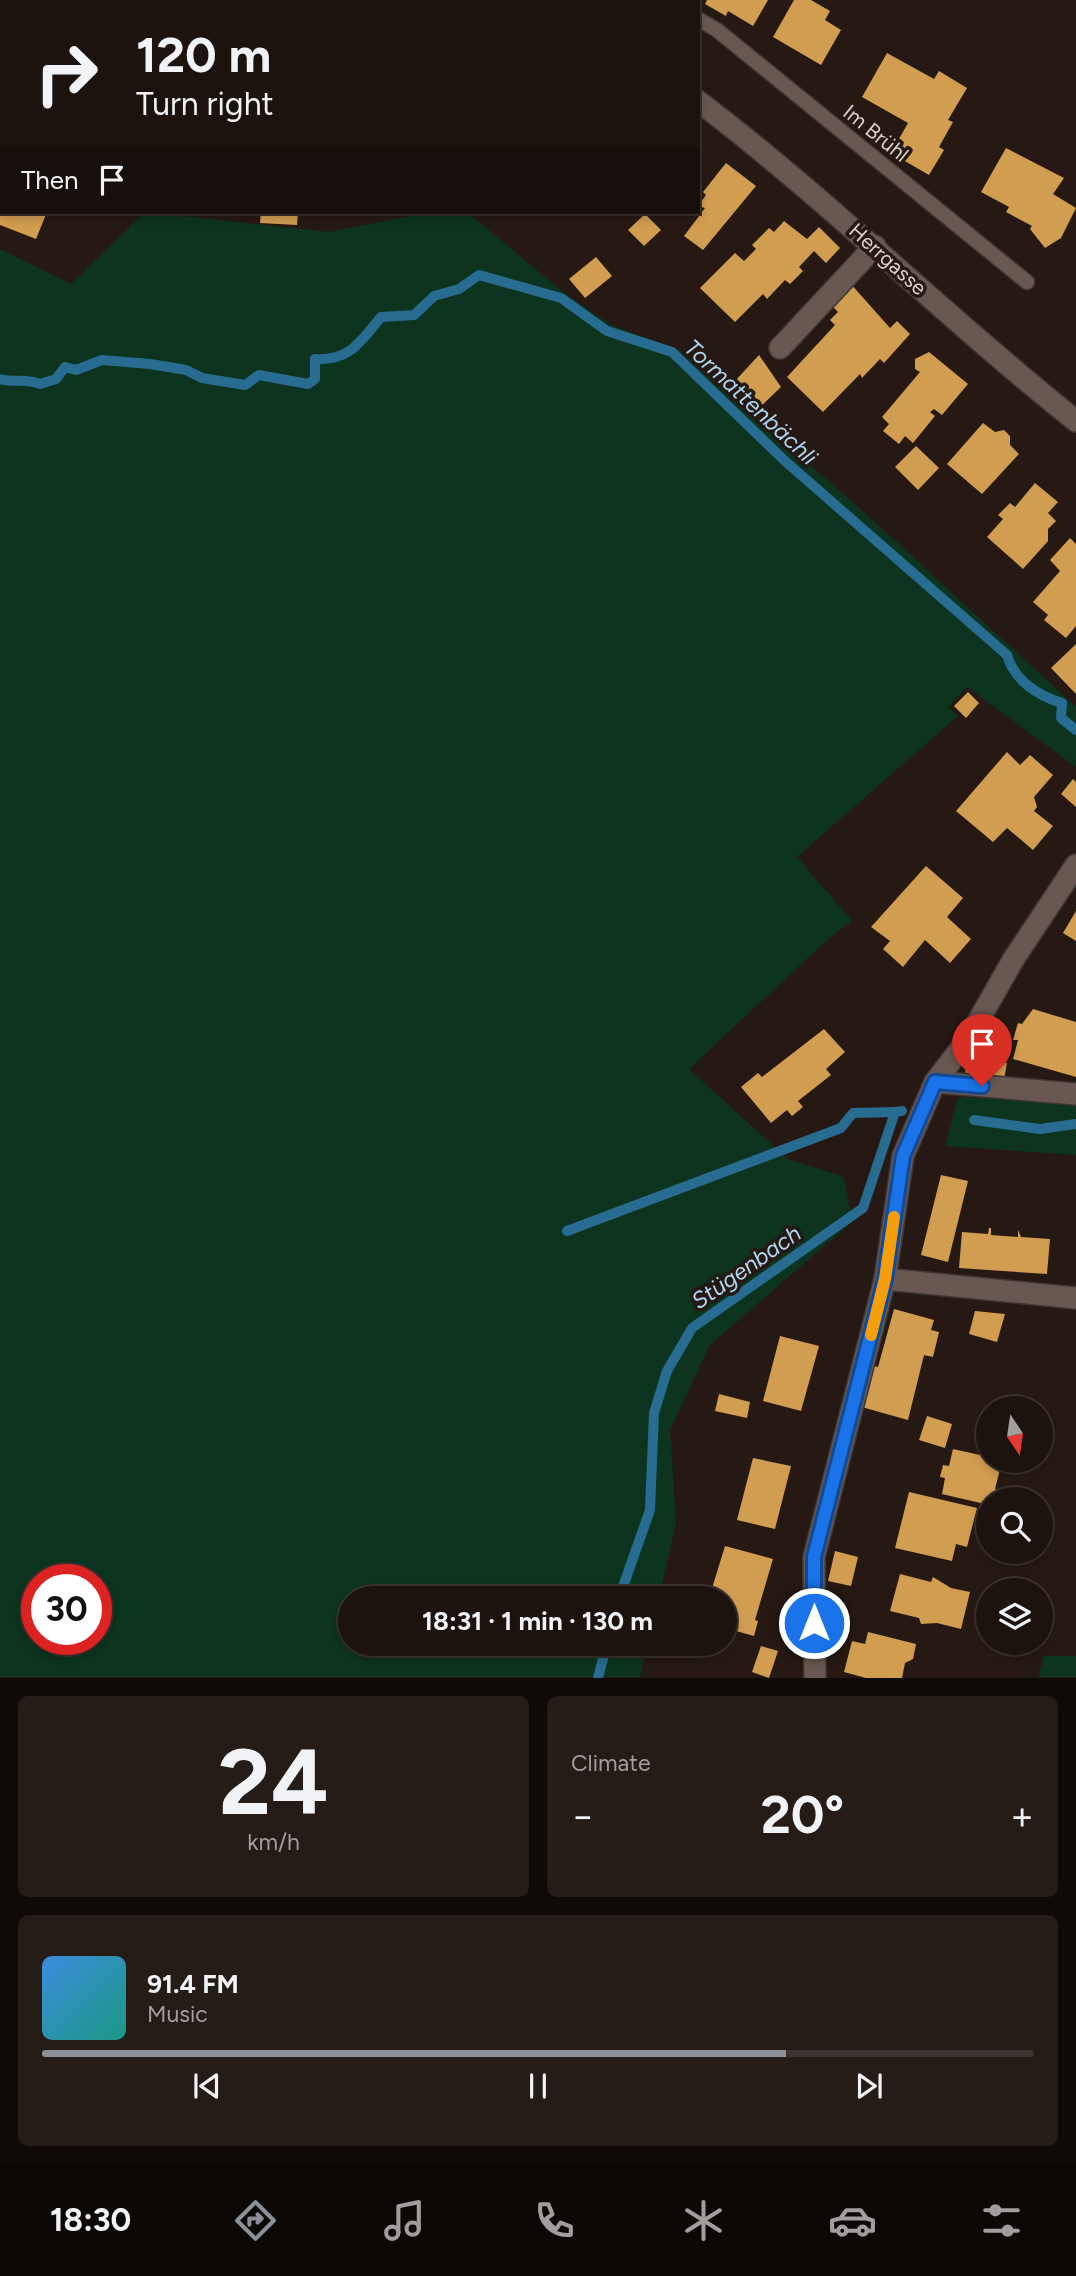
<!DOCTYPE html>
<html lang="en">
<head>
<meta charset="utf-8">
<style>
  :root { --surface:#1c130e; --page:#251c17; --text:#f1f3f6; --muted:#a09e9e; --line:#3a322e; --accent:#8c9099 }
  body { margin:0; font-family:Figtree,sans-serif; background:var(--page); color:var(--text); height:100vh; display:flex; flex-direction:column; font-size:26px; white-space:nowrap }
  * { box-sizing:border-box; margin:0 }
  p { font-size:23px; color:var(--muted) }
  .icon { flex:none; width:38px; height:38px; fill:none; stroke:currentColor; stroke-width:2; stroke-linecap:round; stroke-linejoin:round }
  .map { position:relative; height:1678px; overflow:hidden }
  .details { display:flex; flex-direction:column; gap:18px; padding:18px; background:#0f0a08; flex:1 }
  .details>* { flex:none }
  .top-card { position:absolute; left:0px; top:0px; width:700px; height:214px; box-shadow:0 4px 10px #0003,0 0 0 2px var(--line); background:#1c130e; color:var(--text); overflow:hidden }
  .needle { width:46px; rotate:167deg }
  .tools { position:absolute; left:976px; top:1396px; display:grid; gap:14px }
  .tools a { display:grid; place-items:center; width:77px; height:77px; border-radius:50%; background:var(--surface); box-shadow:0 4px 10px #0003,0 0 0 2px var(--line); font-size:35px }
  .speed { position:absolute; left:21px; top:1564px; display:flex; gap:14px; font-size:35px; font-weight:700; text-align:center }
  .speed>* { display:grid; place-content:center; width:91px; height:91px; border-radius:50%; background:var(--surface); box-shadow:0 4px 10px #0003,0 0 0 2px var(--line); line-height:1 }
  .speed .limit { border:10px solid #d22; background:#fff; color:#111 }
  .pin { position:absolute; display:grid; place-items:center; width:60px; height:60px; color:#fff; margin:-72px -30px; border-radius:50% 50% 50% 0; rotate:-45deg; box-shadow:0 0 7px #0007 }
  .pin .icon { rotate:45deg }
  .me { position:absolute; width:77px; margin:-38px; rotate:0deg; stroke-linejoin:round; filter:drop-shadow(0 0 5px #0008) }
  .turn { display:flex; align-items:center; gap:24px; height:147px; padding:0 21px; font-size:32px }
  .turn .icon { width:91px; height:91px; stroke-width:2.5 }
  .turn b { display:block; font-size:49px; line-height:60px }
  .then { display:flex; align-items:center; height:66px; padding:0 21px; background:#0003; gap:14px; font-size:26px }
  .big { font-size:52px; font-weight:700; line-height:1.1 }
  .details .card { flex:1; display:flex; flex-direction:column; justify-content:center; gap:10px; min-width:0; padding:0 24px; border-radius:10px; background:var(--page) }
  .details .dial { align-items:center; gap:0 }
  .dial b { font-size:91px; line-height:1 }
  .song { display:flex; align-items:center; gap:21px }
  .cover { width:84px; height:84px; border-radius:10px; background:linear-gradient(135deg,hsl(210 70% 55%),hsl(170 70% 35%)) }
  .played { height:7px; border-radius:4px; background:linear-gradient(90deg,var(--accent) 75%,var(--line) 75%) }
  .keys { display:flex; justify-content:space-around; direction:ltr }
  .heat { display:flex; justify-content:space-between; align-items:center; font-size:38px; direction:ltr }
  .details .tiles { flex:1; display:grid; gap:18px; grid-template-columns:1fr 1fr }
  .card:last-child { grid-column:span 2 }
  .trip { position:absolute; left:338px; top:1586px; width:399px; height:70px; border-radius:35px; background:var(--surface); box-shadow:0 4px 10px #0003,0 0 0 2px var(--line); font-weight:700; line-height:70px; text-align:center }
  .tab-bar { display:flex; height:112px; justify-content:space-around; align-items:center; background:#0b0806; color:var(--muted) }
  .tab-bar .icon { width:49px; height:49px }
  .tab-bar .selected { color:var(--accent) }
  .tab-bar b { font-size:32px; color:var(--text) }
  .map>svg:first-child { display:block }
  .green { fill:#0c341e; fill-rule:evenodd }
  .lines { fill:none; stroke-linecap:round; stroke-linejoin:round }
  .stream { stroke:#286c91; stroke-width:10 }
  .building { fill:#d19d51 }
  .lane-casing { stroke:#3f3532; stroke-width:17 }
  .street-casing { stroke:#3f3532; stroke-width:24 }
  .lane { stroke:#685851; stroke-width:14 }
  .street { stroke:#685851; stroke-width:21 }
  .route-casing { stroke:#114b97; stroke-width:18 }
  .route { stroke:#1a73e8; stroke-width:12 }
  .slow { stroke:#f59e0b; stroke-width:12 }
  .labels { text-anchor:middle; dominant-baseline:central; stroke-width:7; stroke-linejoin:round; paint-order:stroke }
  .street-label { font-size:21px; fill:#d9d0cc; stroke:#261913 }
  .water-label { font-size:23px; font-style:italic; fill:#add6f0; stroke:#261913 }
</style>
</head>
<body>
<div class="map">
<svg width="1076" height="1678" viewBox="0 0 1076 1678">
  <rect width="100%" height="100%" fill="#261913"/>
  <g class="green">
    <path d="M145 212 329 232 430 212H467L563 292 611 325 678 349 874 521 1076 707V767L967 687 948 707 958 716 797 857 852 921 826 941 689 1069 788 1159 844 1177 852 1222 710 1345 670 1430 676 1523 659 1598H350V1643H648L640 1677H0V249L71 284ZM37 1580H96V1640H37Z"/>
    <polygon points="958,1097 1076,1104 1076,1155 945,1146"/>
    <polygon points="1044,1656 1076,1656 1076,1677 1038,1677"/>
  </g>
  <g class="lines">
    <g class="stream">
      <path d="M0 379C15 383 26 378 40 384L56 379 65 367 76 370 102 360 150 364 186 370 202 378 245 385 259 375 308 384 315 379V359C350 361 360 342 381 317L414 315 434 296 459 289 479 275 561 298 607 331 672 352 785 461 1007 655C1014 680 1038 696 1062 703L1061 718 1076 730"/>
      <polyline points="974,1120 1040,1129 1076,1124"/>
      <polyline points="567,1231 841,1128 853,1113 895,1112"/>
      <polyline points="619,1598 650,1510 654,1413 667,1371 692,1328 863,1208 895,1112 902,1111"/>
      <polyline points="598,1678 607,1643"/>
    </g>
  </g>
  <g class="building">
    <polygon points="707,0 768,0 753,26 728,11 726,16 705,4"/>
    <polygon points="794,0 811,0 830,11 825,20 841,30 821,65 773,37"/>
    <polygon points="887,53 934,79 939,71 967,88 948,120 953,122 939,147 944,150 929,175 891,153 908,123 862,97"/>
    <polygon points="1006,148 1064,178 1053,194 1076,208 1061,238 1045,248 1030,229 1032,226 1006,212 1009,207 981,192"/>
    <polygon points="726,163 756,186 703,250 684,236 705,208 698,206 706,195 703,192"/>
    <polygon points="0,212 47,212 36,239 0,225"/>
    <polygon points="261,212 298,212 297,225 260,223"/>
    <polygon points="645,214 661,230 644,246 628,230"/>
    <polygon points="784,221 807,239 819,227 840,248 826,263 814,251 799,267 803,271 790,284 785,280 767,299 763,294 735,322 700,288 735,253 744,261 756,249 752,245 769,228 774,232"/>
    <polygon points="596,257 612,276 585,298 569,279"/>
    <polygon points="850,283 890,328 897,321 910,334 884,363 880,359 862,378 860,374 823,412 787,377 835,325 830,320 838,312 830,304"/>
    <polygon points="929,352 968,384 942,415 934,409 930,412 935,416 913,443 905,436 899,444 883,431 889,424 882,417 920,372 915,369 915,359"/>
    <polygon points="759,355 781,387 757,410 735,381"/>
    <polygon points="983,423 995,432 1004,430 1010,436 1010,445 1019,454 982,494 947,464"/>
    <polygon points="916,446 939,468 918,490 895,467"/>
    <polygon points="1035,483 1058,502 1048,513 1056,521 1048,529 1048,541 1023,569 987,537 1003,519 998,515 1010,503 1015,507"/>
    <polygon points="1070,538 1076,544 1076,626 1066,638 1044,620 1048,615 1033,602 1060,571 1050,560"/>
    <polygon points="1076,644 1076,694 1051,668"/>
    <polygon points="968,692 979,703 966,718 954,706"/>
    <polygon points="1007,752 1020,765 1030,755 1053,775 1034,797 1037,807 1034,811 1053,826 1033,850 1007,828 993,842 956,811"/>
    <polygon points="1073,779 1076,782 1076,807 1061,794"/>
    <polygon points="926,866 963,898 947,917 971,939 950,963 925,940 903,967 883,949 890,941 871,927"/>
    <polygon points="1076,911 1076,941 1063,933"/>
    <polygon points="1033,1009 1076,1022 1076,1077 1013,1059 1018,1040 1013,1040 1018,1023 1022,1024"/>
    <polygon points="824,1029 845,1052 826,1069 831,1075 798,1101 803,1107 792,1116 787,1110 771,1123 741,1087 758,1073 762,1077"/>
    <polygon points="967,1057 1007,1063 1004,1079 965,1074"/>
    <polygon points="941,1175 968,1181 948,1262 921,1255"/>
    <polygon points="989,1228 991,1228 991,1235 1018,1237 1018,1230 1021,1237 1050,1239 1047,1274 959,1268 962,1232 988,1234"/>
    <polygon points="894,1309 934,1320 931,1330 939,1332 933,1357 924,1355 908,1420 858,1406 869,1365 878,1367"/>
    <polygon points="975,1311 1005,1314 997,1342 969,1334"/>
    <polygon points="780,1336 819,1346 801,1411 763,1401"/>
    <polygon points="719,1394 750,1402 747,1418 715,1411"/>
    <polygon points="927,1416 952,1424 945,1448 919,1440"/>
    <polygon points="953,1449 989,1457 989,1461 1002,1461 995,1489 1002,1491 1000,1500 989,1500 989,1505 942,1494 945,1478 940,1477 943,1465 949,1466"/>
    <polygon points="753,1458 791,1466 775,1529 737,1520"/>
    <polygon points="909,1492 977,1508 967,1547 956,1544 952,1561 895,1548"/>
    <polygon points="725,1546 773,1559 755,1620 758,1621 754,1636 725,1628 730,1614 724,1613 724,1598 709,1598"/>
    <polygon points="835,1551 858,1557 851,1586 828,1581"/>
    <polygon points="900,1574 931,1582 933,1577 951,1588 970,1592 961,1629 937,1623 921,1624 919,1618 890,1611"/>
    <polygon points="868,1632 916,1644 913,1659 905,1663 902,1678 866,1678 844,1672 852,1641 865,1644"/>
    <polygon points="761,1646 778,1651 769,1678 752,1672"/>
  </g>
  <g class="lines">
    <defs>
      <g id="lane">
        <polyline points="664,0 667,2"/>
        <polyline points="108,2 108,0"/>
        <polyline points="698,19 717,30 1027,282"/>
      </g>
      <g id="street">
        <polyline points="551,0 553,2"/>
        <path d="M698 101C830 201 946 318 1076 421"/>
        <polyline points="780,348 875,246"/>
        <polyline points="935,1082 1076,1094"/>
        <polyline points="885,1279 1076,1298"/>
        <polyline points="815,1678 814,1557 885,1279 903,1156 935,1082 968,1039 1013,960 1076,865"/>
      </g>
    </defs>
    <use href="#lane" class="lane-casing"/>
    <use href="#street" class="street-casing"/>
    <use href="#lane" class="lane"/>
    <use href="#street" class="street"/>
  </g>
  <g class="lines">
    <defs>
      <polyline id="route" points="814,1623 814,1557 885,1279 903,1156 935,1082 982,1086"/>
    </defs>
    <use href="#route" class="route-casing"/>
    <use href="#route" class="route"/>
    <polyline class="slow" points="871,1335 885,1279 894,1217"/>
  </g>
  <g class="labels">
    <g class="street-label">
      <text transform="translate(876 133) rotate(39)">Im Brühl</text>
      <text transform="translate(888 259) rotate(42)">Herrgasse</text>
    </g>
    <g class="water-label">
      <text transform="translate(751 402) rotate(43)">Tormattenbächli</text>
      <text transform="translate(746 1267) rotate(-35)">Stügenbach</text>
    </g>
  </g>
</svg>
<div class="tools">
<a><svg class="needle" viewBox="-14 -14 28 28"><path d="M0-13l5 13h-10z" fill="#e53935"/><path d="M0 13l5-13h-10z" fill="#a09e9e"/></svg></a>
<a><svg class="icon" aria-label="search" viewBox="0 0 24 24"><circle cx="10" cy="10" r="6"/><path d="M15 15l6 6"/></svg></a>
<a><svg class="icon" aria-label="layers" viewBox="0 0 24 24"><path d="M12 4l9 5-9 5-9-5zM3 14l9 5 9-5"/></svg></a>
</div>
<div class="speed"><div class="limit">30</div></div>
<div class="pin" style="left:982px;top:1086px;background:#d93025"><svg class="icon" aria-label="arrive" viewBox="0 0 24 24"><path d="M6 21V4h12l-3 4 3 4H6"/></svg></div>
<svg class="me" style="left:814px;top:1623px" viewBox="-20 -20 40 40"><circle r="17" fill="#1a73e8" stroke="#fff" stroke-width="3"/><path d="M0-11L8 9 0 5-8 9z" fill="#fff"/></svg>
<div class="trip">18:31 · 1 min · 130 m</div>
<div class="top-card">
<div class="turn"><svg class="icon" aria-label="right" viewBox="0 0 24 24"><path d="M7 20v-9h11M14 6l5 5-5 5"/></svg><div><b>120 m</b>Turn right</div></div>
<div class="then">Then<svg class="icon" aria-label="arrive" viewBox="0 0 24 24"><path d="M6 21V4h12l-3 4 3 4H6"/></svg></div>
</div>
</div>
<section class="details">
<div class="tiles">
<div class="card dial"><b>24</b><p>km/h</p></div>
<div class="card"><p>Climate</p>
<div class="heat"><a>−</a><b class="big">20°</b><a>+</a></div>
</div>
<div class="card">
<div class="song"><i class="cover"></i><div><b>91.4 FM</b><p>Music</p></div></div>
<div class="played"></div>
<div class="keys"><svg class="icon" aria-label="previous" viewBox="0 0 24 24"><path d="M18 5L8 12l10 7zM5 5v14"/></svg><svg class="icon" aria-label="pause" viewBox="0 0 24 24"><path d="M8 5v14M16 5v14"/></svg><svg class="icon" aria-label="next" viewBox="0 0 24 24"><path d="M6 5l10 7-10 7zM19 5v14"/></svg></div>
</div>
</div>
</section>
<nav class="tab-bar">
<b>18:30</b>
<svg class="icon selected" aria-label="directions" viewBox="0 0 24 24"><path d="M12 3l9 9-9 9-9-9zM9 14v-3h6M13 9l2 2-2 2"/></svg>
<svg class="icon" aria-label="music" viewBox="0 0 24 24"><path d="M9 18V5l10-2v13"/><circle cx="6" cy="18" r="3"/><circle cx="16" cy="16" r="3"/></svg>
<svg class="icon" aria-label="phone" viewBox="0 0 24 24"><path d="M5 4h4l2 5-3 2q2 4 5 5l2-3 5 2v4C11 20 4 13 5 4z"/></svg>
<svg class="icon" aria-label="climate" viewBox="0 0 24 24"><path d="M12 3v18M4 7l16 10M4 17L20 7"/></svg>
<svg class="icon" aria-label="car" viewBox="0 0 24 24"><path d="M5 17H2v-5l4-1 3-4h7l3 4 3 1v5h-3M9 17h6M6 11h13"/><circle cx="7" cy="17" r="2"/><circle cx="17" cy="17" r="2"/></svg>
<svg class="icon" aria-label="filters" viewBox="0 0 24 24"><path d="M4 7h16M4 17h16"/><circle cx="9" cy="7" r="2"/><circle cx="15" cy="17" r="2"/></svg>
</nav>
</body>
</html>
